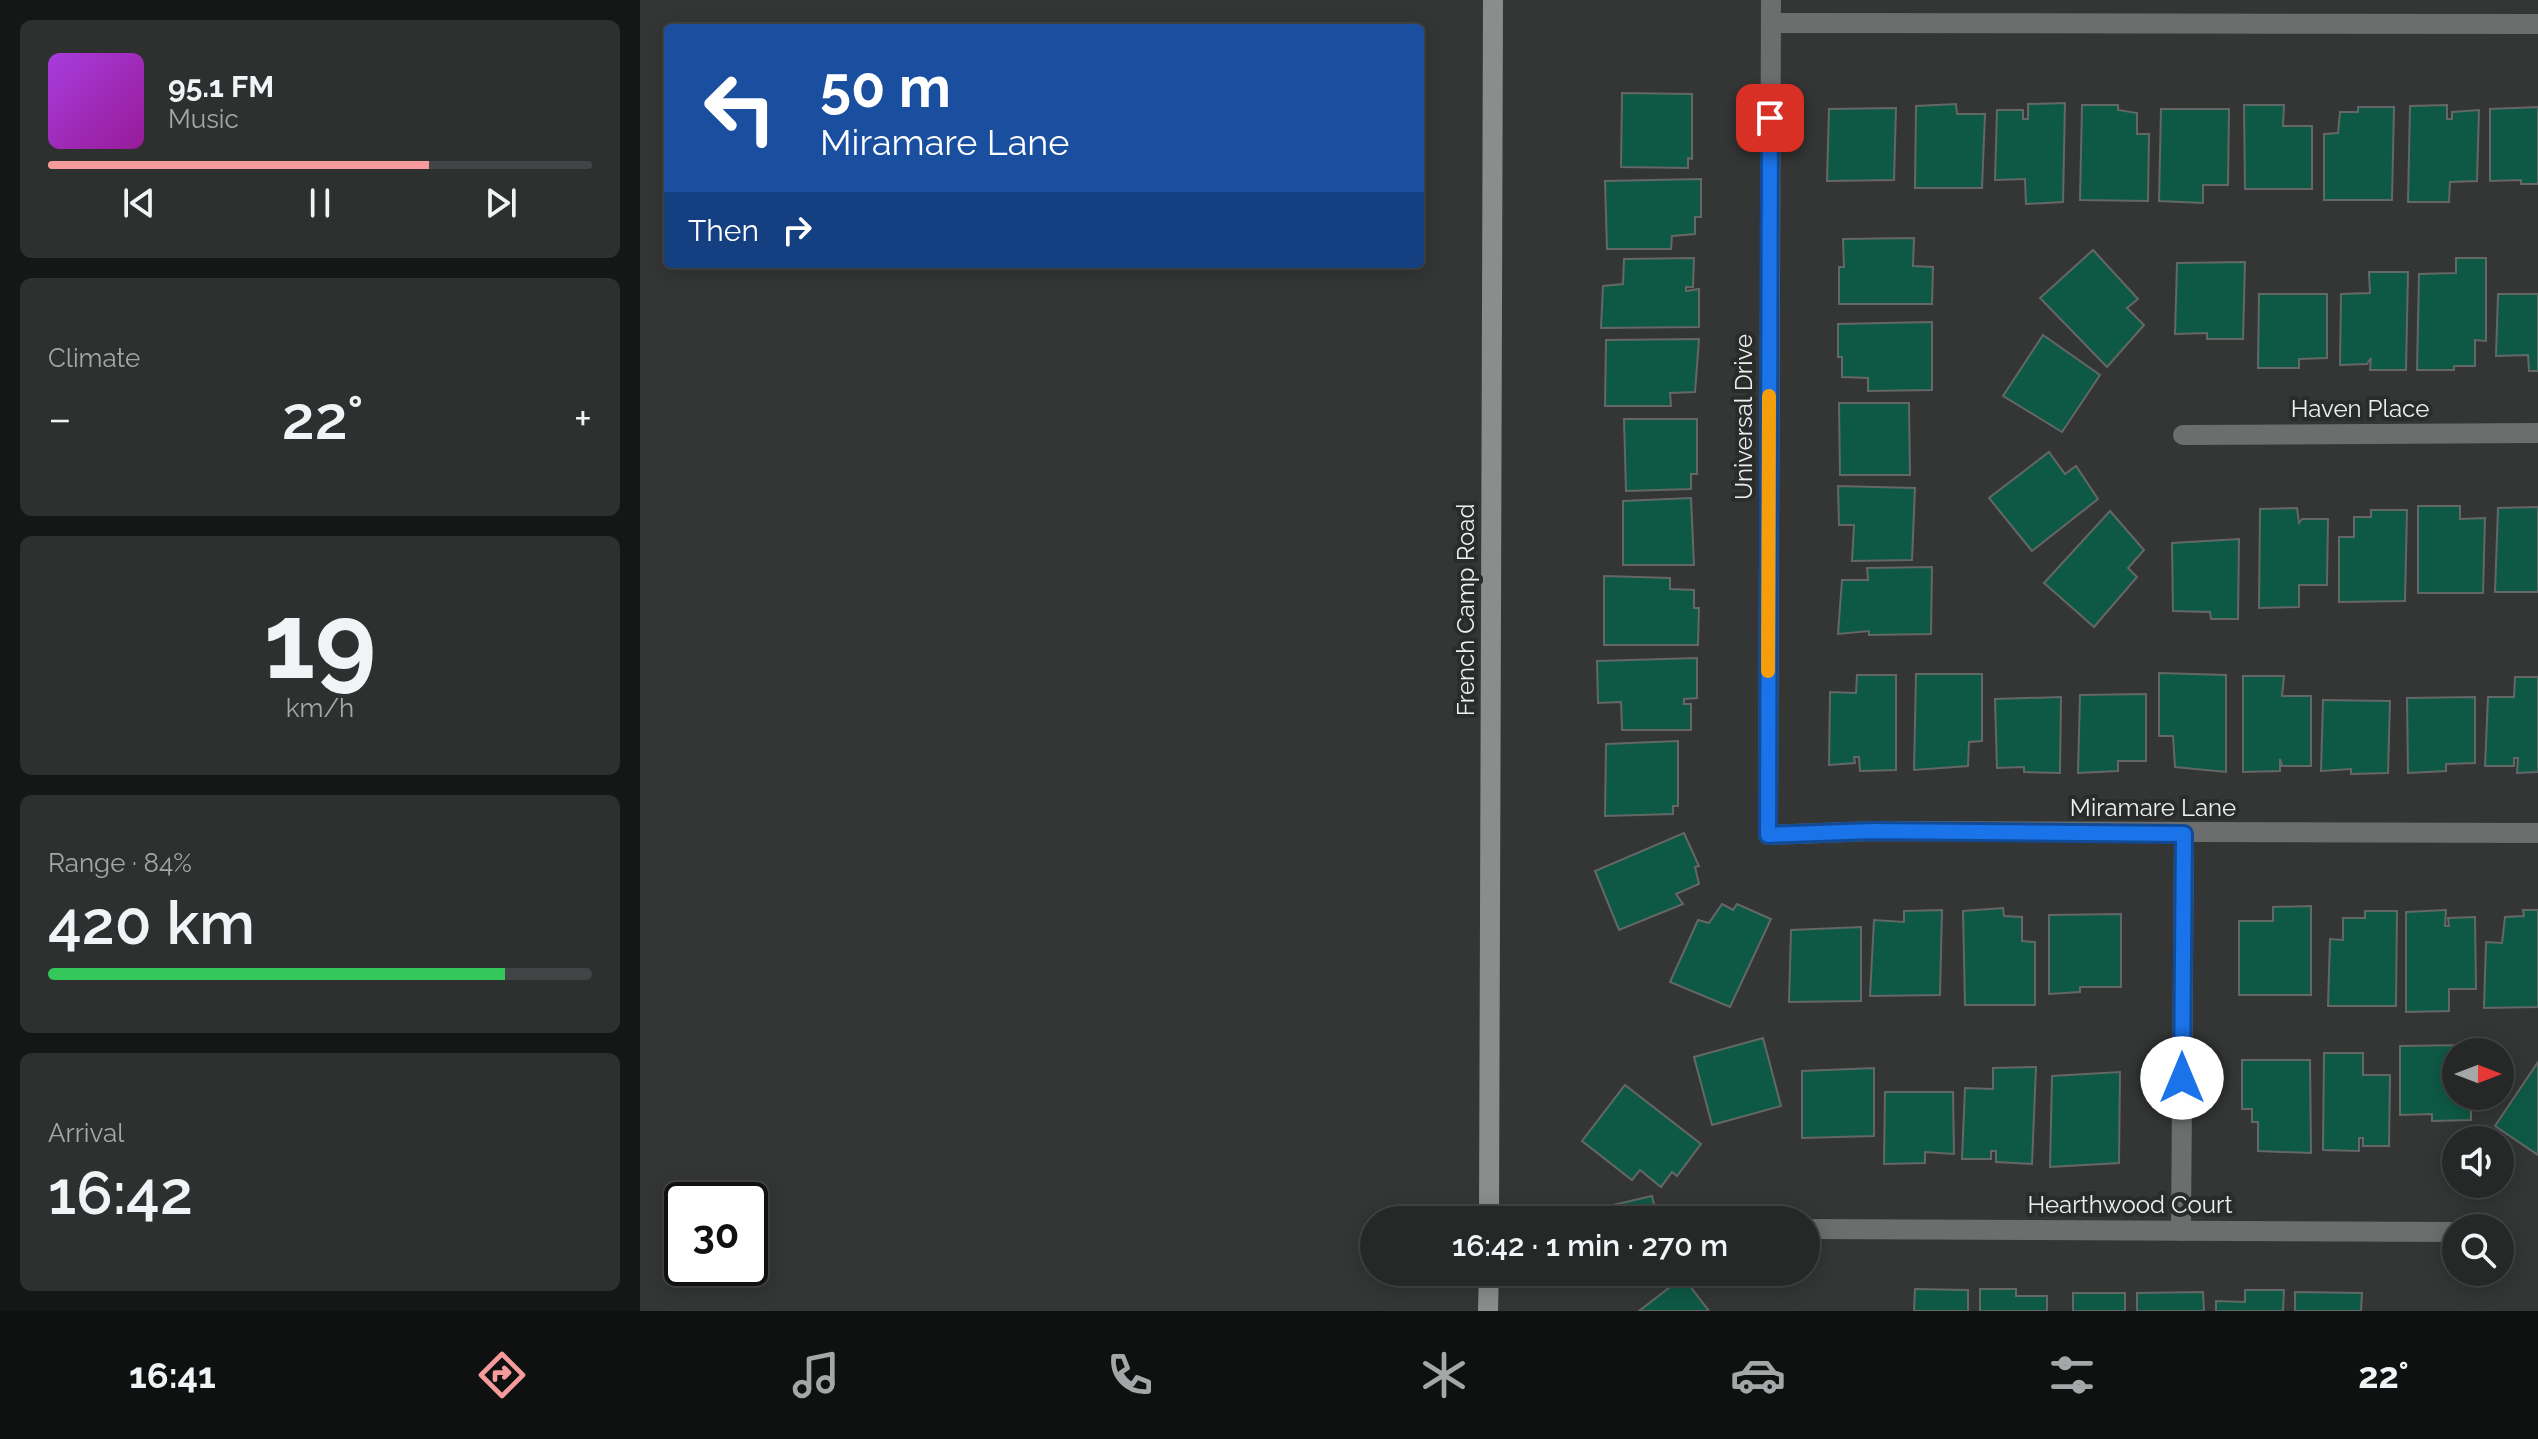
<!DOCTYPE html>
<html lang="en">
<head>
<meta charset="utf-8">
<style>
  :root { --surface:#262828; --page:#2e3030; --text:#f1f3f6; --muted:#a4a6a8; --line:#424445; --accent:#f59b9b }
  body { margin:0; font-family:Raleway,sans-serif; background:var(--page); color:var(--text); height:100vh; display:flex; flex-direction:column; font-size:30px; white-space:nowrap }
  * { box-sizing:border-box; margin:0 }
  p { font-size:26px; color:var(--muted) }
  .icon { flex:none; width:44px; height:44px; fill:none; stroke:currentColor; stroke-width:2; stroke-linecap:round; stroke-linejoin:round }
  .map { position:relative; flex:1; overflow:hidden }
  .side { display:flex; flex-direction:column; gap:20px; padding:20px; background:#151616; width:640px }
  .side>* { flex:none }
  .banner { position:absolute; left:24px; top:24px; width:760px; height:244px; border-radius:8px; box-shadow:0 4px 20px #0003,0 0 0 2px var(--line); background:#1a4fa0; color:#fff; overflow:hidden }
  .needle { width:52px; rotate:90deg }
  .buttons { position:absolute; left:1802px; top:1038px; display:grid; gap:16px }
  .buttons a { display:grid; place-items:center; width:72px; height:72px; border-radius:50%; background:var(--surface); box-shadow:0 4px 20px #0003,0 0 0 2px var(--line); font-size:40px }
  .speed { position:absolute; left:24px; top:1182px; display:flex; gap:16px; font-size:40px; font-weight:700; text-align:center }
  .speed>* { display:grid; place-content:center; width:104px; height:104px; border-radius:50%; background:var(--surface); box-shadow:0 4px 20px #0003,0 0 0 2px var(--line); line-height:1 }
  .speed .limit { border:4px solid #111; border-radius:12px; background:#fff; color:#111 }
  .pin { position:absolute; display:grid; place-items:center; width:68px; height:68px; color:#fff; margin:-34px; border-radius:16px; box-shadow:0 4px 12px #0006 }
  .me { position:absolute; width:88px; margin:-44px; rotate:0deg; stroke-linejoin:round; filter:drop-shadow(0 0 6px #0008) }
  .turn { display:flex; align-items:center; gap:28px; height:168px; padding:0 24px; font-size:36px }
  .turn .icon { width:104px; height:104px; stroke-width:2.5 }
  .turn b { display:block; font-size:56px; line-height:68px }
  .then { display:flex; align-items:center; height:76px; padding:0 24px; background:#0003; gap:16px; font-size:30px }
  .big { font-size:60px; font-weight:600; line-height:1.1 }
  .side .tile { flex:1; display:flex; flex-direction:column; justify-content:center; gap:12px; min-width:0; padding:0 28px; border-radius:12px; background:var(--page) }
  .side .dial { align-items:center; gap:0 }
  .dial b { font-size:104px; line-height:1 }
  .song { display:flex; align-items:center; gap:24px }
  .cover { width:96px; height:96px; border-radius:12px; background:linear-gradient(135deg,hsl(280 70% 55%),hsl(300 70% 35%)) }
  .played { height:8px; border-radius:4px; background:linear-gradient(90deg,var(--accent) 70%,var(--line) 70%) }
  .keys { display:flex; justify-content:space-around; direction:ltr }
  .heat { display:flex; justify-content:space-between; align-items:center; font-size:44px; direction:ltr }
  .charge { height:12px; border-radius:6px; background:linear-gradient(90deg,#34c759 84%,var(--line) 0) }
  .trip { position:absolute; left:720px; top:1206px; width:460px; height:80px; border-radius:40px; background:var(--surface); box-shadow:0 4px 20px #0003,0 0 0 2px var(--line); font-weight:600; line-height:80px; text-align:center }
  .menu { display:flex; height:128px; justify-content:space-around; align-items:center; background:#0f1010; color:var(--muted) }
  .menu .icon { width:56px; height:56px }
  .menu .selected { color:var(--accent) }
  .menu b { font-size:36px; color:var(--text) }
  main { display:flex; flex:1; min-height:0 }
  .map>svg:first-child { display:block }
  .building { fill:#0e5945; stroke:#646766; stroke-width:2 }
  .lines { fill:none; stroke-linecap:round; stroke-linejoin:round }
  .street { stroke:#6c6e6d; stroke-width:20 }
  .secondary { stroke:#8a8d8c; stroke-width:20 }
  .route-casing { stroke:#114b97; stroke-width:20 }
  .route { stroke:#1a73e8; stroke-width:14 }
  .slow { stroke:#f59e0b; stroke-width:14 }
  .labels { text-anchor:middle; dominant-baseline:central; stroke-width:8; stroke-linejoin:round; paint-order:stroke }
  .street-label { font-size:24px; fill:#eef0f0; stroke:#292c2b }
</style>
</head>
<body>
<main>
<section class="side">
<div class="tile">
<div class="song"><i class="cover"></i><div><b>95.1 FM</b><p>Music</p></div></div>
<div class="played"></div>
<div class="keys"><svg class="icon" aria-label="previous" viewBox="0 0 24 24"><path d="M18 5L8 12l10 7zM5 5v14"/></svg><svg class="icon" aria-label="pause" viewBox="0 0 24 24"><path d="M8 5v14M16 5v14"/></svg><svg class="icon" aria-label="next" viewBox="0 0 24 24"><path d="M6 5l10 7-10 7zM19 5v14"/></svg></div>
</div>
<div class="tile"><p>Climate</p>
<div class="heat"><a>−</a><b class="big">22°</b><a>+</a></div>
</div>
<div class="tile dial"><b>19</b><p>km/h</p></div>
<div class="tile"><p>Range · 84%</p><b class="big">420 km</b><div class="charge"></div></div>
<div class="tile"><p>Arrival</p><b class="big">16:42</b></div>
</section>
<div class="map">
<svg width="1898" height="1311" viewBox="0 0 1898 1311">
  <rect width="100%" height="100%" fill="#333635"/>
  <g class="building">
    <polygon points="982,93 1052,94 1052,159 1048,158 1048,168 981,167"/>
    <polygon points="1425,103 1423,202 1386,204 1385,179 1355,180 1357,110 1383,110 1383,119 1388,119 1388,104"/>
    <polygon points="1316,104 1317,114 1345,114 1342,188 1275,188 1276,106"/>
    <polygon points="1442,105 1478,105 1478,110 1497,113 1497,134 1509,134 1508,201 1440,200"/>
    <polygon points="1604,105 1644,105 1643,126 1672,126 1672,189 1605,189"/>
    <polygon points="1807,105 1807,119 1812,119 1812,112 1839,110 1837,181 1810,182 1809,202 1768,202 1770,106"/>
    <polygon points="1718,107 1754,107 1752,200 1684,200 1684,134 1698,133 1700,112 1718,112"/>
    <polygon points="1898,107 1898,184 1881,184 1881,180 1850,181 1850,109"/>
    <polygon points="1256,108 1254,180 1187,181 1189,109"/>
    <polygon points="1521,109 1589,109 1588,185 1563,185 1563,203 1519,201"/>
    <polygon points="1061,179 1061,217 1055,217 1055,234 1032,236 1031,249 967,249 965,181"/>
    <polygon points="1274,238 1273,266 1293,267 1292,304 1199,304 1199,267 1204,267 1203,239"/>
    <polygon points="1453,250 1498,299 1487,308 1504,325 1467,367 1400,298"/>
    <polygon points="1054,258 1053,287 1046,287 1046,291 1059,289 1059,327 961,328 963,286 983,284 984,259"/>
    <polygon points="1816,258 1846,258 1846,341 1835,340 1835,366 1814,366 1814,370 1777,370 1779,274 1816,273"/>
    <polygon points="1605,262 1603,339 1567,339 1567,333 1535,334 1537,263"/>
    <polygon points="1729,272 1768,272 1766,370 1730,370 1731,358 1727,364 1700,365 1701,294 1730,293"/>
    <polygon points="1619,294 1687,294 1687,358 1659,359 1659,368 1618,368"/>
    <polygon points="1858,294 1898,294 1898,371 1889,371 1888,355 1856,356"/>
    <polygon points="1292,322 1292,390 1228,391 1228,378 1202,377 1202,357 1198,357 1198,324"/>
    <polygon points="1403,335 1460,375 1422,432 1363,396"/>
    <polygon points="1059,339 1055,392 1030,393 1031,406 965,406 966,340"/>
    <polygon points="1199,403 1269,403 1270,475 1200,475"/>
    <polygon points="984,419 1057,419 1057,474 1051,474 1051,489 986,491"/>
    <polygon points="1409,452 1425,474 1436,466 1458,499 1392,551 1349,498"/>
    <polygon points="1198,486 1275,488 1272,560 1212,561 1214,525 1199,525"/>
    <polygon points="1051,498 1054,565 983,565 983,501"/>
    <polygon points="1778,506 1820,506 1820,519 1845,518 1843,593 1778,593"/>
    <polygon points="1898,507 1898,592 1855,592 1858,508"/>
    <polygon points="1657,508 1659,523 1662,519 1688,519 1687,585 1659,585 1659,607 1619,608 1620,509"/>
    <polygon points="1731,510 1767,510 1765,601 1699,602 1699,537 1714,537 1714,517 1731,517"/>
    <polygon points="1470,511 1504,550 1488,568 1497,577 1454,627 1404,583"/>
    <polygon points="1599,539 1598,619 1571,619 1570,612 1533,611 1532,543"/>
    <polygon points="1292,567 1291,634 1229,635 1229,631 1198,634 1202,580 1228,580 1227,568"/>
    <polygon points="964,576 1030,578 1030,589 1054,590 1054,608 1059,608 1058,645 964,645"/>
    <polygon points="1057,658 1057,698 1044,699 1044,704 1051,704 1051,730 982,730 981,702 958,703 957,661"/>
    <polygon points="1519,673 1586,675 1586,772 1535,767 1533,736 1519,736"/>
    <polygon points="1276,674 1342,674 1342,741 1329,742 1328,766 1274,770"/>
    <polygon points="1217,675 1256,675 1256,770 1220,771 1219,757 1214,757 1215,763 1189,765 1190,692 1216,693"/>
    <polygon points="1603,676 1644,676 1642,696 1671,696 1671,766 1642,766 1640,759 1640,771 1603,772"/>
    <polygon points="1875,677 1898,677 1898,772 1877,773 1878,758 1874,758 1874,766 1845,766 1848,697 1874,697"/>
    <polygon points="1506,694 1506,761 1478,761 1478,771 1438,773 1440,695"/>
    <polygon points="1421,697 1420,773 1384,772 1384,767 1357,768 1355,699"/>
    <polygon points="1835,697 1835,763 1806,764 1806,771 1768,773 1767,698"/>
    <polygon points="1683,700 1750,701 1748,773 1711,774 1711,769 1681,771"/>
    <polygon points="1038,741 1038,806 1033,806 1033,814 965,816 966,744"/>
    <polygon points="1044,833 1059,866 1055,867 1059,884 1036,894 1043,904 979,930 955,871"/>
    <polygon points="1082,904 1093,910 1097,904 1131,919 1090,1007 1030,982 1058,920 1069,923"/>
    <polygon points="1671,906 1671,995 1599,995 1599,921 1633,921 1633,907"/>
    <polygon points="1363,908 1364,916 1382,917 1382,941 1395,942 1395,1005 1325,1005 1323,911"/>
    <polygon points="1302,910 1300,995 1230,996 1234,920 1264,922 1264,911"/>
    <polygon points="1806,910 1805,926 1809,926 1808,918 1835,917 1836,989 1809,989 1809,1011 1766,1012 1766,912"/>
    <polygon points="1883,910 1898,910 1898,1007 1844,1008 1846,942 1862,943 1865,917 1884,916"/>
    <polygon points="1725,911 1757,911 1756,1006 1688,1006 1690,939 1703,940 1703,918 1725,918"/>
    <polygon points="1481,914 1481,987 1440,987 1440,992 1409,994 1409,915"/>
    <polygon points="1221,927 1221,1001 1149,1002 1151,930"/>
    <polygon points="1123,1038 1141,1106 1072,1125 1054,1057"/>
    <polygon points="1830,1045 1830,1052 1816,1052 1816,1096 1831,1096 1831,1120 1792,1121 1792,1114 1760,1115 1760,1046"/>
    <polygon points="1684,1053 1723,1053 1723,1075 1750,1075 1749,1146 1723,1146 1723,1138 1719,1138 1719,1151 1683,1150"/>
    <polygon points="1602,1060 1670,1060 1671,1153 1618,1151 1618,1122 1612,1122 1612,1109 1602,1109"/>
    <polygon points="1898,1062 1898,1155 1855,1126"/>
    <polygon points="1396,1067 1392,1164 1356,1162 1356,1151 1351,1151 1351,1159 1322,1159 1325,1088 1353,1089 1353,1068"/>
    <polygon points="1234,1068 1234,1136 1162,1138 1162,1071"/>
    <polygon points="1480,1072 1479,1163 1410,1167 1412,1076"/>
    <polygon points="985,1085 1061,1144 1037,1176 1032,1172 1021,1187 1000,1170 992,1180 942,1141"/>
    <polygon points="1245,1092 1313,1092 1314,1154 1285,1152 1285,1163 1244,1164"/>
    <polygon points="1012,1196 1018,1220 940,1220 938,1213"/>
    <polygon points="952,1272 998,1272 954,1282"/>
    <polygon points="1043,1277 1069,1311 999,1311"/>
    <polygon points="1275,1289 1328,1290 1328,1311 1274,1311"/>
    <polygon points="1340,1289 1376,1289 1376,1296 1407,1296 1407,1311 1340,1311"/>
    <polygon points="1605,1290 1644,1290 1643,1311 1576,1311 1576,1301 1605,1302"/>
    <polygon points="1563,1292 1564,1311 1497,1311 1497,1293"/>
    <polygon points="1655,1292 1722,1293 1721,1311 1655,1311"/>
    <rect x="1433" y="1293" width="52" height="18"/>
  </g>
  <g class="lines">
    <g class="street">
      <polyline points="1131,0 1128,835 1233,831 1898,833"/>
      <polyline points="1131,23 1898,24"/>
      <polyline points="1543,435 1898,433"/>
      <polyline points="1166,1229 1813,1232"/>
      <polyline points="1541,1231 1544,834"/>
    </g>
    <g class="secondary">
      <polyline points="849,1220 853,0"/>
      <polyline points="848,1311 849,1272"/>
    </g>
  </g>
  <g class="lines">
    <defs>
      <polyline id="route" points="1130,118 1128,835 1233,831 1544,834 1542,1078"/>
    </defs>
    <use href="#route" class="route-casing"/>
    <use href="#route" class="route"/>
    <polyline class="slow" points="1128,671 1129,396"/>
  </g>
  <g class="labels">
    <g class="street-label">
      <text x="1720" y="408">Haven Place</text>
      <text transform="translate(1103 417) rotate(-90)">Universal Drive</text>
      <text transform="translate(825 610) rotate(-90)">French Camp Road</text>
      <text x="1513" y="807">Miramare Lane</text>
      <text x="1490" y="1204">Hearthwood Court</text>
    </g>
  </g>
</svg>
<div class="buttons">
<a><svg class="needle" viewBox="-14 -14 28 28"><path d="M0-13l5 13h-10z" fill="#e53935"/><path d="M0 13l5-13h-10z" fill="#a4a6a8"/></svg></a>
<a><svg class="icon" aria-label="sound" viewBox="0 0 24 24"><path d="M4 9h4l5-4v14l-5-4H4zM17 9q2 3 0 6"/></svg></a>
<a><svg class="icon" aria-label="search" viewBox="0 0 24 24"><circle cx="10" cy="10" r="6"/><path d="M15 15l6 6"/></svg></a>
</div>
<div class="speed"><div class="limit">30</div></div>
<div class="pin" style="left:1130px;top:118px;background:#d93025"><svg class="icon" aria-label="arrive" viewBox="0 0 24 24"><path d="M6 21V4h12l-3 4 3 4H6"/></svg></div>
<svg class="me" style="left:1542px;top:1078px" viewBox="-20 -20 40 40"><circle r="19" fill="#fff"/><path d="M0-13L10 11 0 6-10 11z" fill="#1a73e8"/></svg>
<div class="trip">16:42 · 1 min · 270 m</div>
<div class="banner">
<div class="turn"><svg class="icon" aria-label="left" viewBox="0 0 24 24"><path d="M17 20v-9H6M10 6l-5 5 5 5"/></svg><div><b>50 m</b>Miramare Lane</div></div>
<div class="then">Then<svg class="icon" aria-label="right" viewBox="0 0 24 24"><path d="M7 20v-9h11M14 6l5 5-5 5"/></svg></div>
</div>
</div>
</main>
<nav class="menu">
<b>16:41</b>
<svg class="icon selected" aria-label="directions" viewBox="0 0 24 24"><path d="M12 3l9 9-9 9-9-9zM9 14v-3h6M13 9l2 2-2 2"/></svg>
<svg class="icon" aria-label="music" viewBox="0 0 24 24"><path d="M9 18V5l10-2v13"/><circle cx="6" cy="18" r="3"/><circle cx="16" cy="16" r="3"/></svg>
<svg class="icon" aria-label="phone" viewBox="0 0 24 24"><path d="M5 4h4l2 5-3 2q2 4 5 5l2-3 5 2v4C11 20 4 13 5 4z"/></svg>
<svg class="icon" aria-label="climate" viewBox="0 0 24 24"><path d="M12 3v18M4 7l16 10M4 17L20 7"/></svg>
<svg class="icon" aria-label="car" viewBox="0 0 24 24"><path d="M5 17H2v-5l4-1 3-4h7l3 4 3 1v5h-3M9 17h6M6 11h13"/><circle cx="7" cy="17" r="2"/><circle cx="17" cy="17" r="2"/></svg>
<svg class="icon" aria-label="filters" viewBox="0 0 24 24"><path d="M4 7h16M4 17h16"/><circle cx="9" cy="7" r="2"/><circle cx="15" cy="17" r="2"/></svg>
<b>22°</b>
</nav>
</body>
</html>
